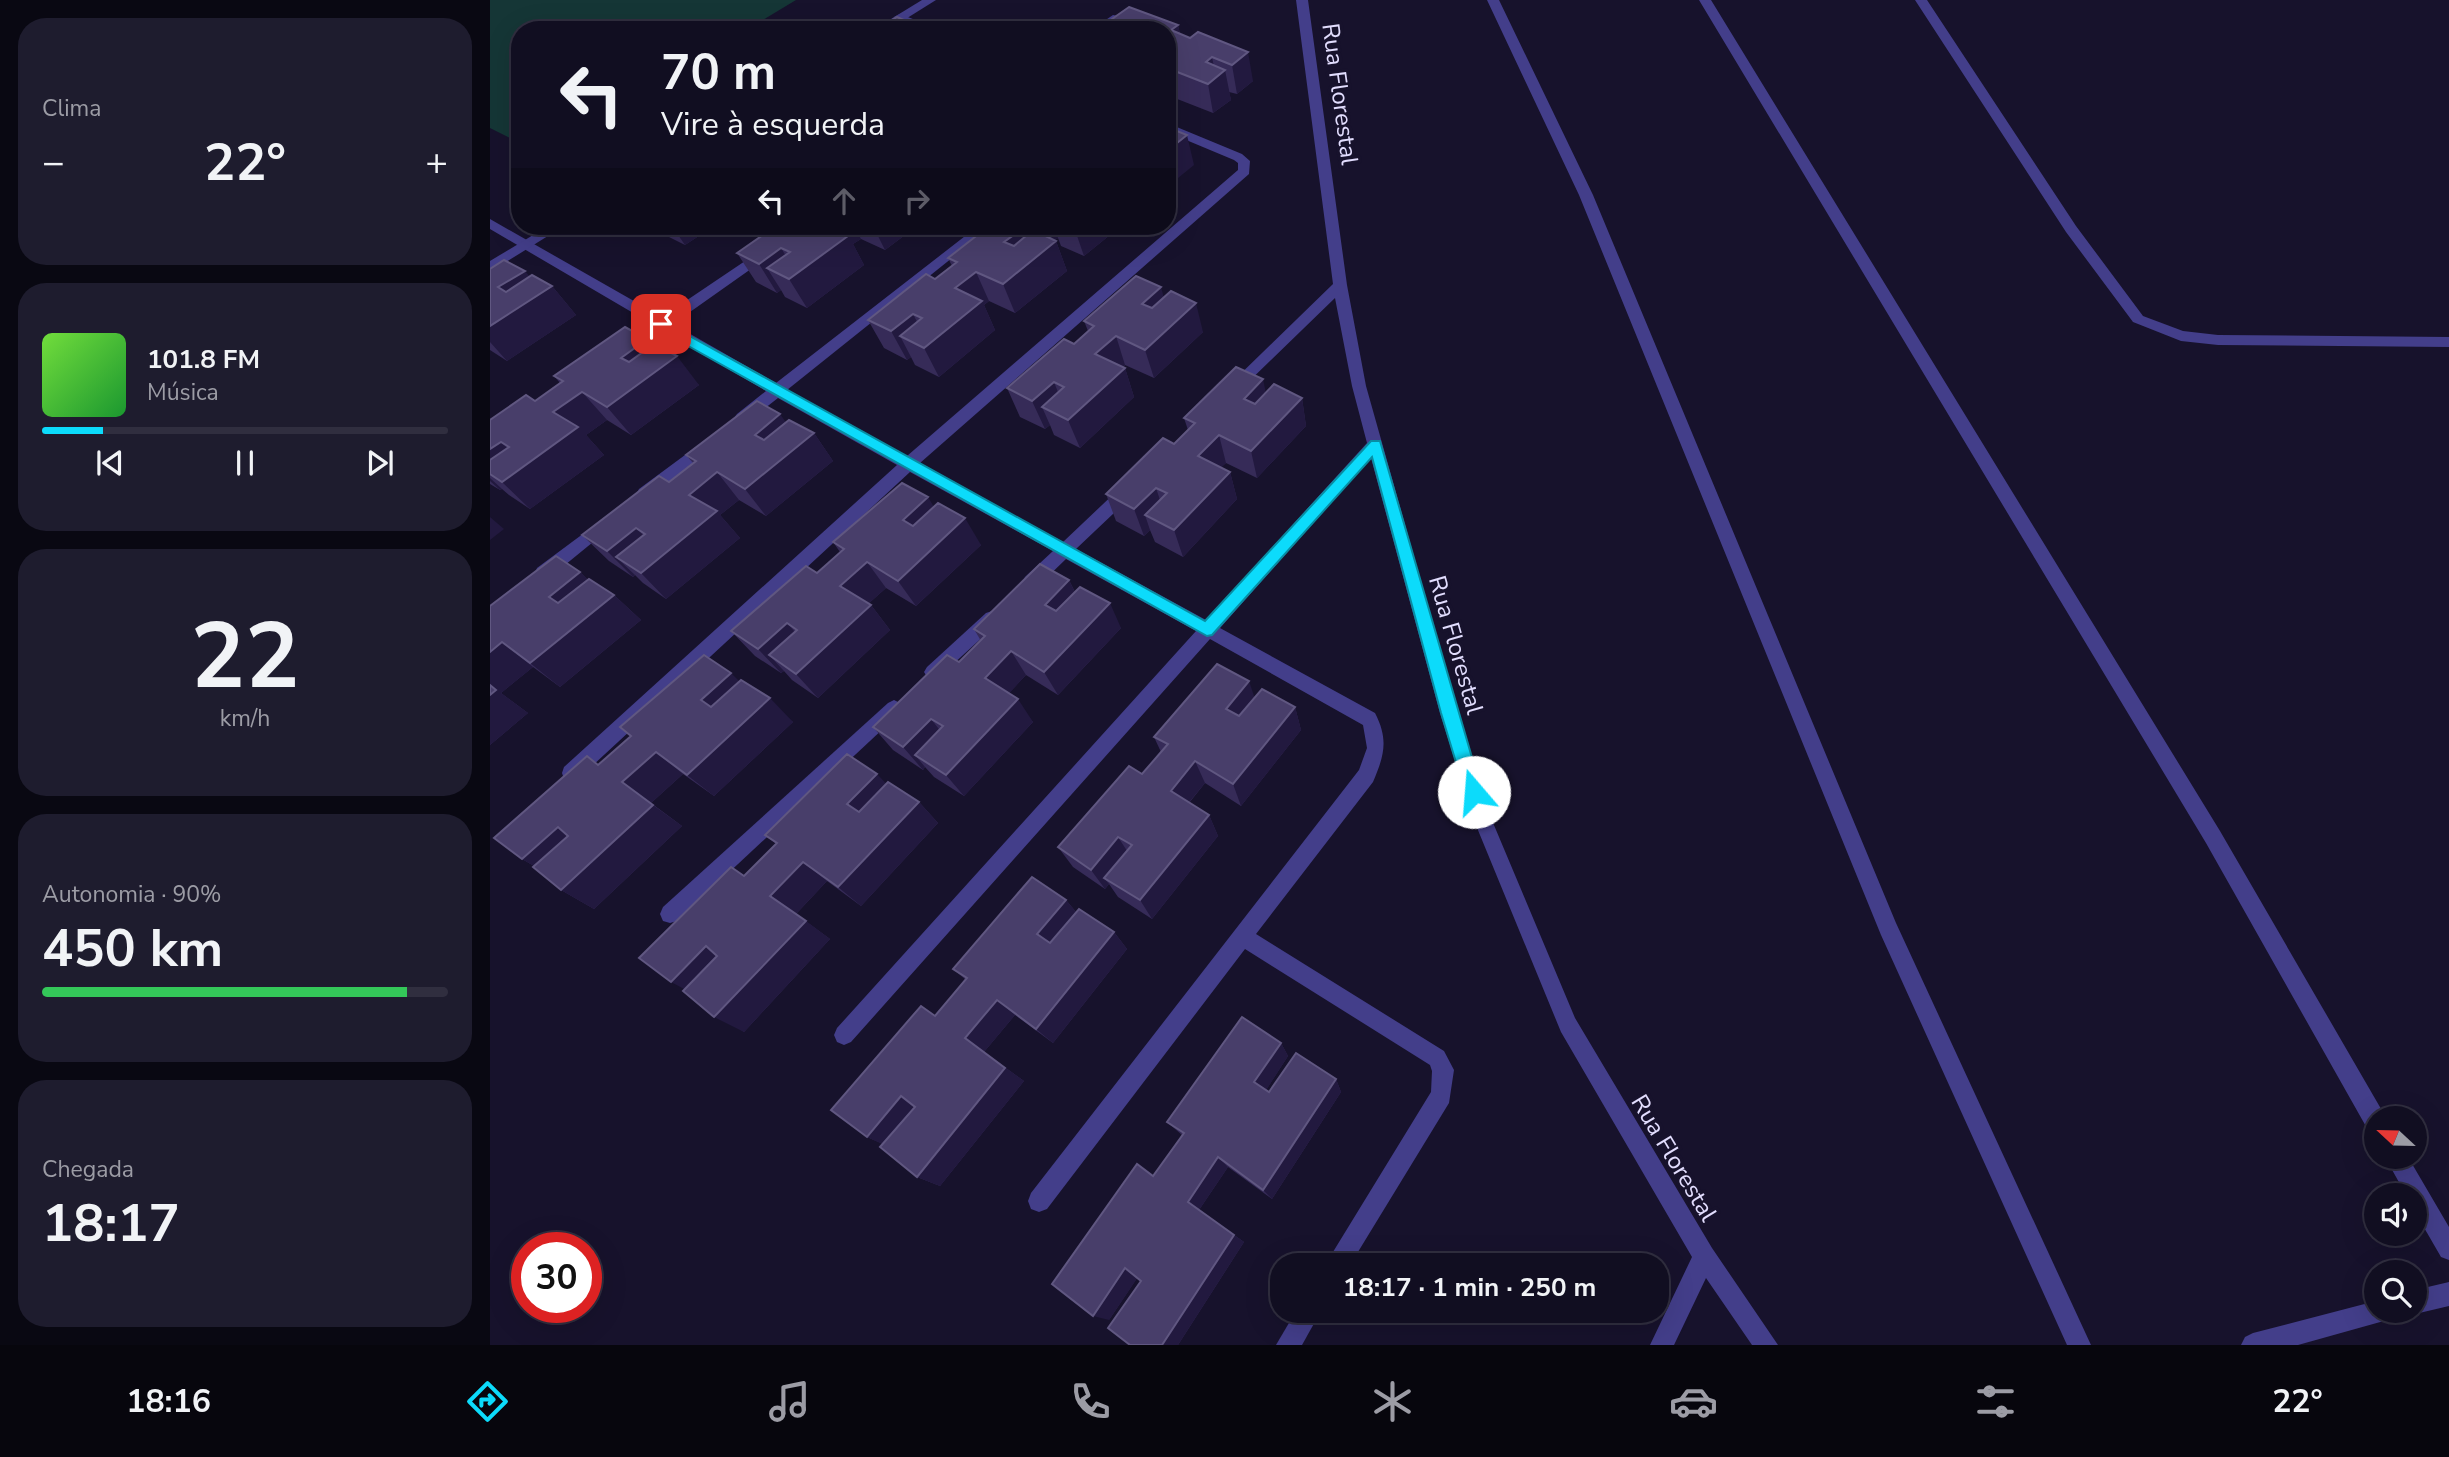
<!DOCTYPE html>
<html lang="pt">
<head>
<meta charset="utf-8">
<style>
  :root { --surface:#110e21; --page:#1e1c2e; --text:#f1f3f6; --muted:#9c9ca5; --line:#302e3f; --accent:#0cdbfb }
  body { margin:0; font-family:"Nunito Sans",sans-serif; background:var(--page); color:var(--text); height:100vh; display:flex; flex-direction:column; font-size:26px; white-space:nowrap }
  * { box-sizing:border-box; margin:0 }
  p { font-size:23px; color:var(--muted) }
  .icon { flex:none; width:38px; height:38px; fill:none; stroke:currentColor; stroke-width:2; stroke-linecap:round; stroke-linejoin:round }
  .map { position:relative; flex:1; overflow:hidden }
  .details { display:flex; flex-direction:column; gap:18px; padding:18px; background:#090812; width:490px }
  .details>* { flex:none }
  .guide { position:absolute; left:21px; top:21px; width:665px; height:214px; border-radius:28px; box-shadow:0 7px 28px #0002,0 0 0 2px var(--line); background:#110e21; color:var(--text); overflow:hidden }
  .needle { width:46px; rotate:292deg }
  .tools { position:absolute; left:1874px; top:1106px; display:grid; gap:14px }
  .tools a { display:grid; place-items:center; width:63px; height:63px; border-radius:50%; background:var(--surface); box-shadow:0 7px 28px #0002,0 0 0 2px var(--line); font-size:35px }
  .speed { position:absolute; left:21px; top:1232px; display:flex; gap:14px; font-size:35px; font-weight:700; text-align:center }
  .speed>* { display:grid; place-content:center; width:91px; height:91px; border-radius:50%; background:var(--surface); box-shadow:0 7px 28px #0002,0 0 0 2px var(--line); line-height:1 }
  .speed .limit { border:10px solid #d22; background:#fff; color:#111 }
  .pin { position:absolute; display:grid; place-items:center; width:60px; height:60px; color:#fff; margin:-30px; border-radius:14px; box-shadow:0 4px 10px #0006 }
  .me { position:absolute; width:77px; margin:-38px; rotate:342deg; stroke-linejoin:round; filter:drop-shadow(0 0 5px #0008) }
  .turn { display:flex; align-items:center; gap:24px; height:147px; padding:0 35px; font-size:32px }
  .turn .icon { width:91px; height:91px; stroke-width:2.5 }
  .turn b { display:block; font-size:49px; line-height:60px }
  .lanes { display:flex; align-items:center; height:66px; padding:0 35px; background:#0003; justify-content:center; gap:35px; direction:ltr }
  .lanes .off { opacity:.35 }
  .big { font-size:52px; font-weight:700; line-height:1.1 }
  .details .tile { flex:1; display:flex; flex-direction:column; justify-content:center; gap:10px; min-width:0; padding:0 24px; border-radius:28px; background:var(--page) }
  .details .dial { align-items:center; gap:0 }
  .dial b { font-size:91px; line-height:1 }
  .song { display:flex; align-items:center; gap:21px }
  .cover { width:84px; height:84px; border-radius:10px; background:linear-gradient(135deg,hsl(100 70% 55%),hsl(130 70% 35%)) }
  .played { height:7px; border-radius:4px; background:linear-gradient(90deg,var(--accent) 15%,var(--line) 15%) }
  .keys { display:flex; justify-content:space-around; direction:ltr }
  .heat { display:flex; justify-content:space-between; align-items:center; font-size:38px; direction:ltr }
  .charge { height:10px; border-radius:5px; background:linear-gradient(90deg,#34c759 90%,var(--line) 0) }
  .trip { position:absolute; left:780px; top:1253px; width:399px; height:70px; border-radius:28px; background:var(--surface); box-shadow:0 7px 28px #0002,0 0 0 2px var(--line); font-weight:700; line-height:70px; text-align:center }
  .dock { display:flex; height:112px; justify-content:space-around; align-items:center; background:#07060d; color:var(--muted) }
  .dock .icon { width:49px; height:49px }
  .dock .selected { color:var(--accent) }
  .dock b { font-size:32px; color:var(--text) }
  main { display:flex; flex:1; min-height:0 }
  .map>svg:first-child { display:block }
  .green { fill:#153636 }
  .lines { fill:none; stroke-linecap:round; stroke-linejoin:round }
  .minor { fill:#433e8a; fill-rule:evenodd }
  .tertiary { fill:#433e8a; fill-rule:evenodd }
  .wall { fill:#362b58 }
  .shaded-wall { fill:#22193f }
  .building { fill:#483e6a; stroke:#605781; stroke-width:2 }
  .route { fill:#0cdbfb; stroke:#088ea3; stroke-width:2 }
  .labels { text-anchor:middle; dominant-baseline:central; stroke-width:7; stroke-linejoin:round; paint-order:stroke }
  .street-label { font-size:24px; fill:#e2ddfe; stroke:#17122c }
</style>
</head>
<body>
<main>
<section class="details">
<div class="tile"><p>Clima</p>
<div class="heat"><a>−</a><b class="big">22°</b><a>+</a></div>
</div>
<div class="tile">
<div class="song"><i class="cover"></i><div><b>101.8 FM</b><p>Música</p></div></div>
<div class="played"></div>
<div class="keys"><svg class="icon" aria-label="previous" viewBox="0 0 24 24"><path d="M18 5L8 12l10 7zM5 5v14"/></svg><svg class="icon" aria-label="pause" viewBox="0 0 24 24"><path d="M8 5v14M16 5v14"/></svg><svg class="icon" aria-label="next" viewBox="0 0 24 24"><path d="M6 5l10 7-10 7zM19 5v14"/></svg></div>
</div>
<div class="tile dial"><b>22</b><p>km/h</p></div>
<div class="tile"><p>Autonomia · 90%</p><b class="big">450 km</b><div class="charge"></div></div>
<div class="tile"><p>Chegada</p><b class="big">18:17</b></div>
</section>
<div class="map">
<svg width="1959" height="1345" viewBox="0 0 1959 1345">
  <rect width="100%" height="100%" fill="#17122c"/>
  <polygon class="green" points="0,0 306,0 256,30 30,30 30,143 0,128"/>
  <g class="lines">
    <g class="minor">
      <path d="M806 0H818L857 285 876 386 968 713 1001 818 1085 1018 1222 1248 1288 1345H1262L1216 1278 1184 1345H1160L1202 1257 1071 1032 983 818 950 713 881 458 730 628 885 713C899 740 894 756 883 782L766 934 954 1051 964 1070 959 1103 860 1265H835L941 1092 942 1071 940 1065 755 949 557 1209 549 1212 541 1209 538 1201 541 1193 869 770 877 748 873 725 720 639 361 1042 354 1045 347 1042 344 1035 347 1028 706 631 576 559 547 587H535L533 582 535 577 563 551 420 472 88 779 81 781 74 779 72 773 74 767 407 465 288 398 257 422H247L244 418 247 414 276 391 173 331 140 354H130V346L162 324 0 229V219L172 317 307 226H322L183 324 286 383 488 226H502L297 390 417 456 748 170V163L744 160 677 132V123L752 154 760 161 759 174 430 463 573 542 631 487H643L645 491 643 495 586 549 716 620 877 443 862 386 845 298 748 392H738L736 388 843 284Z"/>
      <polygon points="997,0 1009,0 1103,195 1406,923 1601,1345 1577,1345 1391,935 1089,195"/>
      <polygon points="1209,0 1221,0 1730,831 1894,1114 1895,1118 1886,1118 1886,1133 1878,1130 1716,843"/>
      <polygon points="1425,0 1437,0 1586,226 1653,316 1693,331 1728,335 1959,337 1959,347 1728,345 1691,341 1643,322 1576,232"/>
      <polygon points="410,14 446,28 448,30 431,30 406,19 404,17"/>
      <polygon points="623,15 633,17 615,30 601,30"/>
      <polygon points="218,438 226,444 223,448 161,497 149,497 147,493 149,489"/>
      <polygon points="113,519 121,525 119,529 59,578 47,578 45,573 47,568"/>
      <polygon points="502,611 508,613 510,618 508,623 449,677 437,677 434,672 437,667 496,613"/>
      <polygon points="404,700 410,703 413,708 410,713 187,921 180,923 173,921 170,914 173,907 398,703"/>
      <polygon points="1895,1157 1918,1157 1959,1227 1959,1260 1951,1257 1925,1212 1925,1195 1916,1195"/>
      <polygon points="1959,1282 1959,1306 1925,1314 1918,1311 1925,1311 1925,1290"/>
      <polygon points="1886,1301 1886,1311 1905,1311 1901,1319 1808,1345 1751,1345 1755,1337 1763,1333"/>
      <polygon points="806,1311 831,1311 812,1345 786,1345"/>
    </g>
    <g class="tertiary">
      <polygon points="432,0 446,0 398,30 383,30"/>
      <polygon points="58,226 74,226 0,272 0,261"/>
    </g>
  </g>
  <g class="wall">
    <polygon points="622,19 688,25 690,34 700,38 708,32 763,81 747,94 739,92 741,100 723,113 677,95 677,30 607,30 624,27"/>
    <polygon points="158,226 224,226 195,245 175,235 171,229 168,231"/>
    <polygon points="286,226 427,226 395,250 371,239 363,244 374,265 317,308 295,297 291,290 287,293 266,282 247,253"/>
    <polygon points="538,226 631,226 594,256 571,246 568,238 565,240 566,241 577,271 525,313 499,301 494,305 505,330 449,377 425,365 421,357 417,360 394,348 378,320 445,279 462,266 458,258 535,227 538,235 541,232"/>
    <polygon points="0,269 39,277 62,286 86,315 17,361 0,350"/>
    <polygon points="674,297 713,332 664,378 635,365 633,367 635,368 644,397 590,448 564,435 560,425 555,429 530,417 517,388 584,344 598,331 594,321"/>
    <polygon points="162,346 209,385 141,435 117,420 96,435 114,455 40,509 19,495 12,489 10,490 0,484 0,420 45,401 70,383 64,376"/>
    <polygon points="776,392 812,398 816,426 767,478 736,463 731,467 740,472 747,499 693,557 665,542 660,530 654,536 626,521 616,494 684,444 698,430 694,418"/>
    <polygon points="296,422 324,433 343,461 276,516 249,500 230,515 250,538 176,599 153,583 145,575 143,577 119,561 92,535 179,482 203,463 196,455"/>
    <polygon points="444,507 491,545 426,606 396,588 378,604 381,605 400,630 328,698 302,680 294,671 291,673 265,656 241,631 327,573 350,552 343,542"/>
    <polygon points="90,572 97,579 124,595 151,620 70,687 43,667 11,693 38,713 0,745 0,606"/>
    <polygon points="579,580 585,592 631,628 568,695 536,675 519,693 543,722 474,796 444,777 435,767 433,770 403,750 383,727 469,662 491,641 484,629"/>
    <polygon points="250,681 303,722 224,796 193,774 161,803 192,826 104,909 71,890 44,866 32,859 109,765"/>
    <polygon points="764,698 805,707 811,730 751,806 715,783 699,803 719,815 728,836 662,919 628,897 619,884 615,889 583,867 568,847 652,774 671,752 664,737"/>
    <polygon points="396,784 429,802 448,823 371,906 337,881 306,914 340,939 254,1032 194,989 254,876 286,844 275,835"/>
    <polygon points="576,900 586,912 624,932 637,949 563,1043 525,1015 494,1052 534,1081 450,1186 427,1177 393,1144 377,1137 445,1016 476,980 463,969"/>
    <polygon points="791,1043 798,1056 776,1090 779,1092 846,1079 851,1092 782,1199 738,1167 709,1210 754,1242 688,1345 640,1345 651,1281 647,1278 619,1320 663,1176 692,1135 677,1122"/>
  </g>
  <g class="shaded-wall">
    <polygon points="425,25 427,30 418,30"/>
    <polygon points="688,25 695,55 681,30"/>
    <polygon points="758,52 763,81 747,94 742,65"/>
    <polygon points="722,57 726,77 735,70 741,100 723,113 718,84 716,62"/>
    <polygon points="697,135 704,165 677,187 677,151"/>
    <polygon points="165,226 169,226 171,229 168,231"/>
    <polygon points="182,226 224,226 195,245"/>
    <polygon points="335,226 364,226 371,239 363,244 374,265 317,308 299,279 277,268 291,290 287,293 269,264 291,248 307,274"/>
    <polygon points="383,226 427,226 395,250"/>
    <polygon points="557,226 564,226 568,238 563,242"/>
    <polygon points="585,226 631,226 594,256 584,227"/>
    <polygon points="535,227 546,256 514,242"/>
    <polygon points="566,241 577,271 525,313 513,284"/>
    <polygon points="35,271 53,292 62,286 86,315 17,361 0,342 0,326 8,287"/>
    <polygon points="486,272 499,301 494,305 505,330 449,377 434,348 465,288"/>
    <polygon points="671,287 679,316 652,304"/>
    <polygon points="706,303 713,332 664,378 655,350"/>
    <polygon points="423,314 438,343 410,336 421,357 417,360 401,331"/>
    <polygon points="626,336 635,365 616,383 605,354"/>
    <polygon points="157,339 176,364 187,356 209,385 141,435 117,407 131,358"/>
    <polygon points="635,368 644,397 590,448 578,420"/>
    <polygon points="773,379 779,408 760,427 754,399"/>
    <polygon points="564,382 575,410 552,407 560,425 555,429 542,401"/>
    <polygon points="92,392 117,420 96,435 114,455 40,509 12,482 0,474 0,449 11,442 35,466 63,412"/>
    <polygon points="812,398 816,426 767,478 761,451"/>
    <polygon points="290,414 310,442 285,462 265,435"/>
    <polygon points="324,433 343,461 276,516 255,489"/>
    <polygon points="729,435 736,463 716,483 708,456"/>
    <polygon points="227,472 249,500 230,515 250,538 176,599 151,573 199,495"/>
    <polygon points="740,472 747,499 693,557 684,530"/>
    <polygon points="0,478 12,489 10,490 0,481"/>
    <polygon points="666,488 675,515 655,515 660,530 654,536 644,509"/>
    <polygon points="438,497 454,524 430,546 413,520"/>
    <polygon points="0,517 14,529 0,540"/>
    <polygon points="475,518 491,545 426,606 408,581"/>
    <polygon points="146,528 172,554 126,557 145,575 143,577 117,551"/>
    <polygon points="377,562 396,588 369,612 350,586"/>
    <polygon points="90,572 117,598 88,622 59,597"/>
    <polygon points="579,580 591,605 568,630 555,605"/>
    <polygon points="124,595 151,620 70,687 40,663"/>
    <polygon points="620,603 631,628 568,695 554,672"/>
    <polygon points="381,605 400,630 328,698 306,674"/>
    <polygon points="297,623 319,648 279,655 294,671 291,673 268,649"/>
    <polygon points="12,642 43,667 11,693 38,713 0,745 0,652"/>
    <polygon points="521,651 536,675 511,702 495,678"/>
    <polygon points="241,673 265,697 236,723 211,700"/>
    <polygon points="759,681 767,705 745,732 736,709"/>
    <polygon points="280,698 303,722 224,796 197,775"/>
    <polygon points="528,699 543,722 474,796 456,775"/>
    <polygon points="805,707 811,730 751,806 743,784"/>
    <polygon points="441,719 459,742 425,755 435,767 433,770 413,747"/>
    <polygon points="166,752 193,774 161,803 132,782"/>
    <polygon points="705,761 715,783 691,812 681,791"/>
    <polygon points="387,774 407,795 379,825 357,804"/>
    <polygon points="429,802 448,823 371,906 348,887"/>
    <polygon points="163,805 192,826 104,909 71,890"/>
    <polygon points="719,815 728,836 662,919 650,900"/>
    <polygon points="68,827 100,847 66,879 32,859"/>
    <polygon points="628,837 641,857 614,878 619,884 615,889 601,870"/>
    <polygon points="313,862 337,881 306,914 280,896"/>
    <polygon points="576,900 591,918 563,951 547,934"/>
    <polygon points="316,921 340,939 254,1032 224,1017"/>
    <polygon points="624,932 637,949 563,1043 546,1029"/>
    <polygon points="216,946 245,963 211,998 181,982"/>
    <polygon points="507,1000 525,1015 494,1052 534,1081 450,1186 427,1177 475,1038"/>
    <polygon points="791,1043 798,1056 773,1095 764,1082"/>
    <polygon points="846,1079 851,1092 782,1199 773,1190"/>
    <polygon points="411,1096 434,1108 401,1148 377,1137"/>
    <polygon points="728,1157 738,1167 709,1210 754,1242 688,1345 672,1345 698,1202"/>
    <polygon points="635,1268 650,1274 619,1320 603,1316"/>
  </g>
  <g class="building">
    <polygon points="639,7 688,25 681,30 700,38 708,32 758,52 742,65 722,57 716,62 735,70 718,84 677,68 677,55 686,49 677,45 677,30 635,30 640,26 622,19"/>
    <polygon points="407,17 425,25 418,30 386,30"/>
    <polygon points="615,24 630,30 607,30"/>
    <polygon points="677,127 697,135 677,151"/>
    <polygon points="286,226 337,226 358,236 299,279 277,268 300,252 291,248 269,264 247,253"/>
    <polygon points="499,226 535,227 514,242 524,246 543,230 566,241 513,284 486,272 465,288 492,301 434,348 410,336 432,318 423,314 401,331 378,320 436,274 445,279 467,262 458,258"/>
    <polygon points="14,260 35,271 8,287 16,292 42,275 62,286 0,326 0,269"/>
    <polygon points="646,276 671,287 652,304 662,308 681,291 706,303 655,350 626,336 605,354 635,368 578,420 552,407 574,387 564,382 542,401 517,388 574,339 584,344 604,326 594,321"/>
    <polygon points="135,327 157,339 131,358 139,362 164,344 187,356 117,407 92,392 63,412 88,427 12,482 0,474 0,460 19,447 11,442 0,449 0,420 36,395 45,401 73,381 64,376"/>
    <polygon points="746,367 773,379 754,399 765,404 784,384 812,398 761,451 729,435 708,456 740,472 684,530 655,515 677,493 666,488 644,509 616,494 673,438 684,444 705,423 694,418"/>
    <polygon points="267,401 290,414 265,435 274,440 299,420 324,433 255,489 227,472 199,495 227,511 151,573 126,557 155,534 146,528 117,551 92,535 169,476 179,482 206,461 196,455"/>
    <polygon points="412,483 438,497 413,520 423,526 448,503 475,518 408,581 377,562 350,586 381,605 306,674 279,655 307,630 297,623 268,649 241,631 316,566 327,573 354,549 343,542"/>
    <polygon points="66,556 90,572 59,597 68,603 99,579 124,595 40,663 12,642 0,652 0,606"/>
    <polygon points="550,564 579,580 555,605 566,611 590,587 620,603 554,672 521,651 495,678 528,699 456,775 425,755 453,726 441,719 413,747 383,727 457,655 469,662 495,636 484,629"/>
    <polygon points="214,655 241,673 211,700 221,707 251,680 280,698 197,775 166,752 132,782 163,805 71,890 43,867 78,836 68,827 32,859 4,838 97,756 108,765 141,736 130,727"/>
    <polygon points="727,664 759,681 736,709 749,716 772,689 805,707 743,784 705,761 681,791 719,815 650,900 614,878 642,845 628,837 601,870 568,847 639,766 652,774 678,744 664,737"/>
    <polygon points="0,685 6,690 0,695"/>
    <polygon points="357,754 387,774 357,804 369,812 398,782 429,802 348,887 313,862 280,896 316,921 224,1017 193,991 227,956 216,946 181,982 149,958 241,867 254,876 287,843 275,835"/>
    <polygon points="542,877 576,900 547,934 560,943 589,909 624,932 546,1029 507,1000 475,1038 515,1068 427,1177 390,1147 425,1107 411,1096 377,1137 341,1110 431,1006 445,1016 477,978 463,969"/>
    <polygon points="752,1017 791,1043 764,1082 779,1092 806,1053 846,1079 773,1190 728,1157 698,1202 744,1235 672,1345 640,1345 618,1328 651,1281 635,1268 603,1316 562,1284 647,1164 663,1176 694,1133 677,1122"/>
  </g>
  <polygon class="route" points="171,320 715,621 881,441 890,441 992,792 990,797 984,800 975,792 951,713 882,457 722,635 717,636 166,328 166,321"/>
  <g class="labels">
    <g class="street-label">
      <text transform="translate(850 94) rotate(82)">Rua Florestal</text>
      <text transform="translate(966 645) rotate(74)">Rua Florestal</text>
      <text transform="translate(1184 1158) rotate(59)">Rua Florestal</text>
    </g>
  </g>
</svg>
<div class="tools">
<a><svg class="needle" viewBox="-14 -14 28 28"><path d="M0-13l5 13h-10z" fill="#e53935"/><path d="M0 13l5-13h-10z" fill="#9c9ca5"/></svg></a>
<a><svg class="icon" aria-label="sound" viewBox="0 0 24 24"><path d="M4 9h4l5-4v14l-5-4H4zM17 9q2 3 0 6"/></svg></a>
<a><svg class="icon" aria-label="search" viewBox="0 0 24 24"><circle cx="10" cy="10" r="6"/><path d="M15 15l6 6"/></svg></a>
</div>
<div class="speed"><div class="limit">30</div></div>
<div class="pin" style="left:171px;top:324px;background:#d93025"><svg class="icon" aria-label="arrive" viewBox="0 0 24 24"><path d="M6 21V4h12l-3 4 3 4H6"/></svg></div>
<svg class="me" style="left:984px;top:792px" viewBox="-20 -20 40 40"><circle r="19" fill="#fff"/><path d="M0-13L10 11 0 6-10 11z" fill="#0cdbfb"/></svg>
<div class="trip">18:17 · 1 min · 250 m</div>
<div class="guide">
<div class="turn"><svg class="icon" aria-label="left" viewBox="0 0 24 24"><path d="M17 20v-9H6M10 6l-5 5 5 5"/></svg><div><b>70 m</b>Vire à esquerda</div></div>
<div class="lanes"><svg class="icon" aria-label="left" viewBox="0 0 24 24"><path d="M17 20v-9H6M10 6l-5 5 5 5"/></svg><svg class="icon off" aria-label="ahead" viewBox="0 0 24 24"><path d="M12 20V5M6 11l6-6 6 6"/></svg><svg class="icon off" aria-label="right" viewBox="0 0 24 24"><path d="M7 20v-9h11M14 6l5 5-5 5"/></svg></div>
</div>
</div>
</main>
<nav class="dock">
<b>18:16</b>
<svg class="icon selected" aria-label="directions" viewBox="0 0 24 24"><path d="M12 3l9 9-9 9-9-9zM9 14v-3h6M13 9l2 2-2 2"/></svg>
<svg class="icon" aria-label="music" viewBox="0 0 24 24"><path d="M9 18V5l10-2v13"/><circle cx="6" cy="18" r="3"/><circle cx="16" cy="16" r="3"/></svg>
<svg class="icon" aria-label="phone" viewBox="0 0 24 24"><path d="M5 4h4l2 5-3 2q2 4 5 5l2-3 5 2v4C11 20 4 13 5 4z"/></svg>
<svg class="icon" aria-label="climate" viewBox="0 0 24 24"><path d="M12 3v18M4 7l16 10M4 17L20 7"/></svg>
<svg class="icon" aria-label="car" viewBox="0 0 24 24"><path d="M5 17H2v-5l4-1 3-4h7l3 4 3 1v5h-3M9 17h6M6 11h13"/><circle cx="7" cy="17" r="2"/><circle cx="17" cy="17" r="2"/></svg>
<svg class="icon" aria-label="filters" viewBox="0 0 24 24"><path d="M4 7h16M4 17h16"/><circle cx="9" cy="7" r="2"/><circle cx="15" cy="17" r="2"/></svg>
<b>22°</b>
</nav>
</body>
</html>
